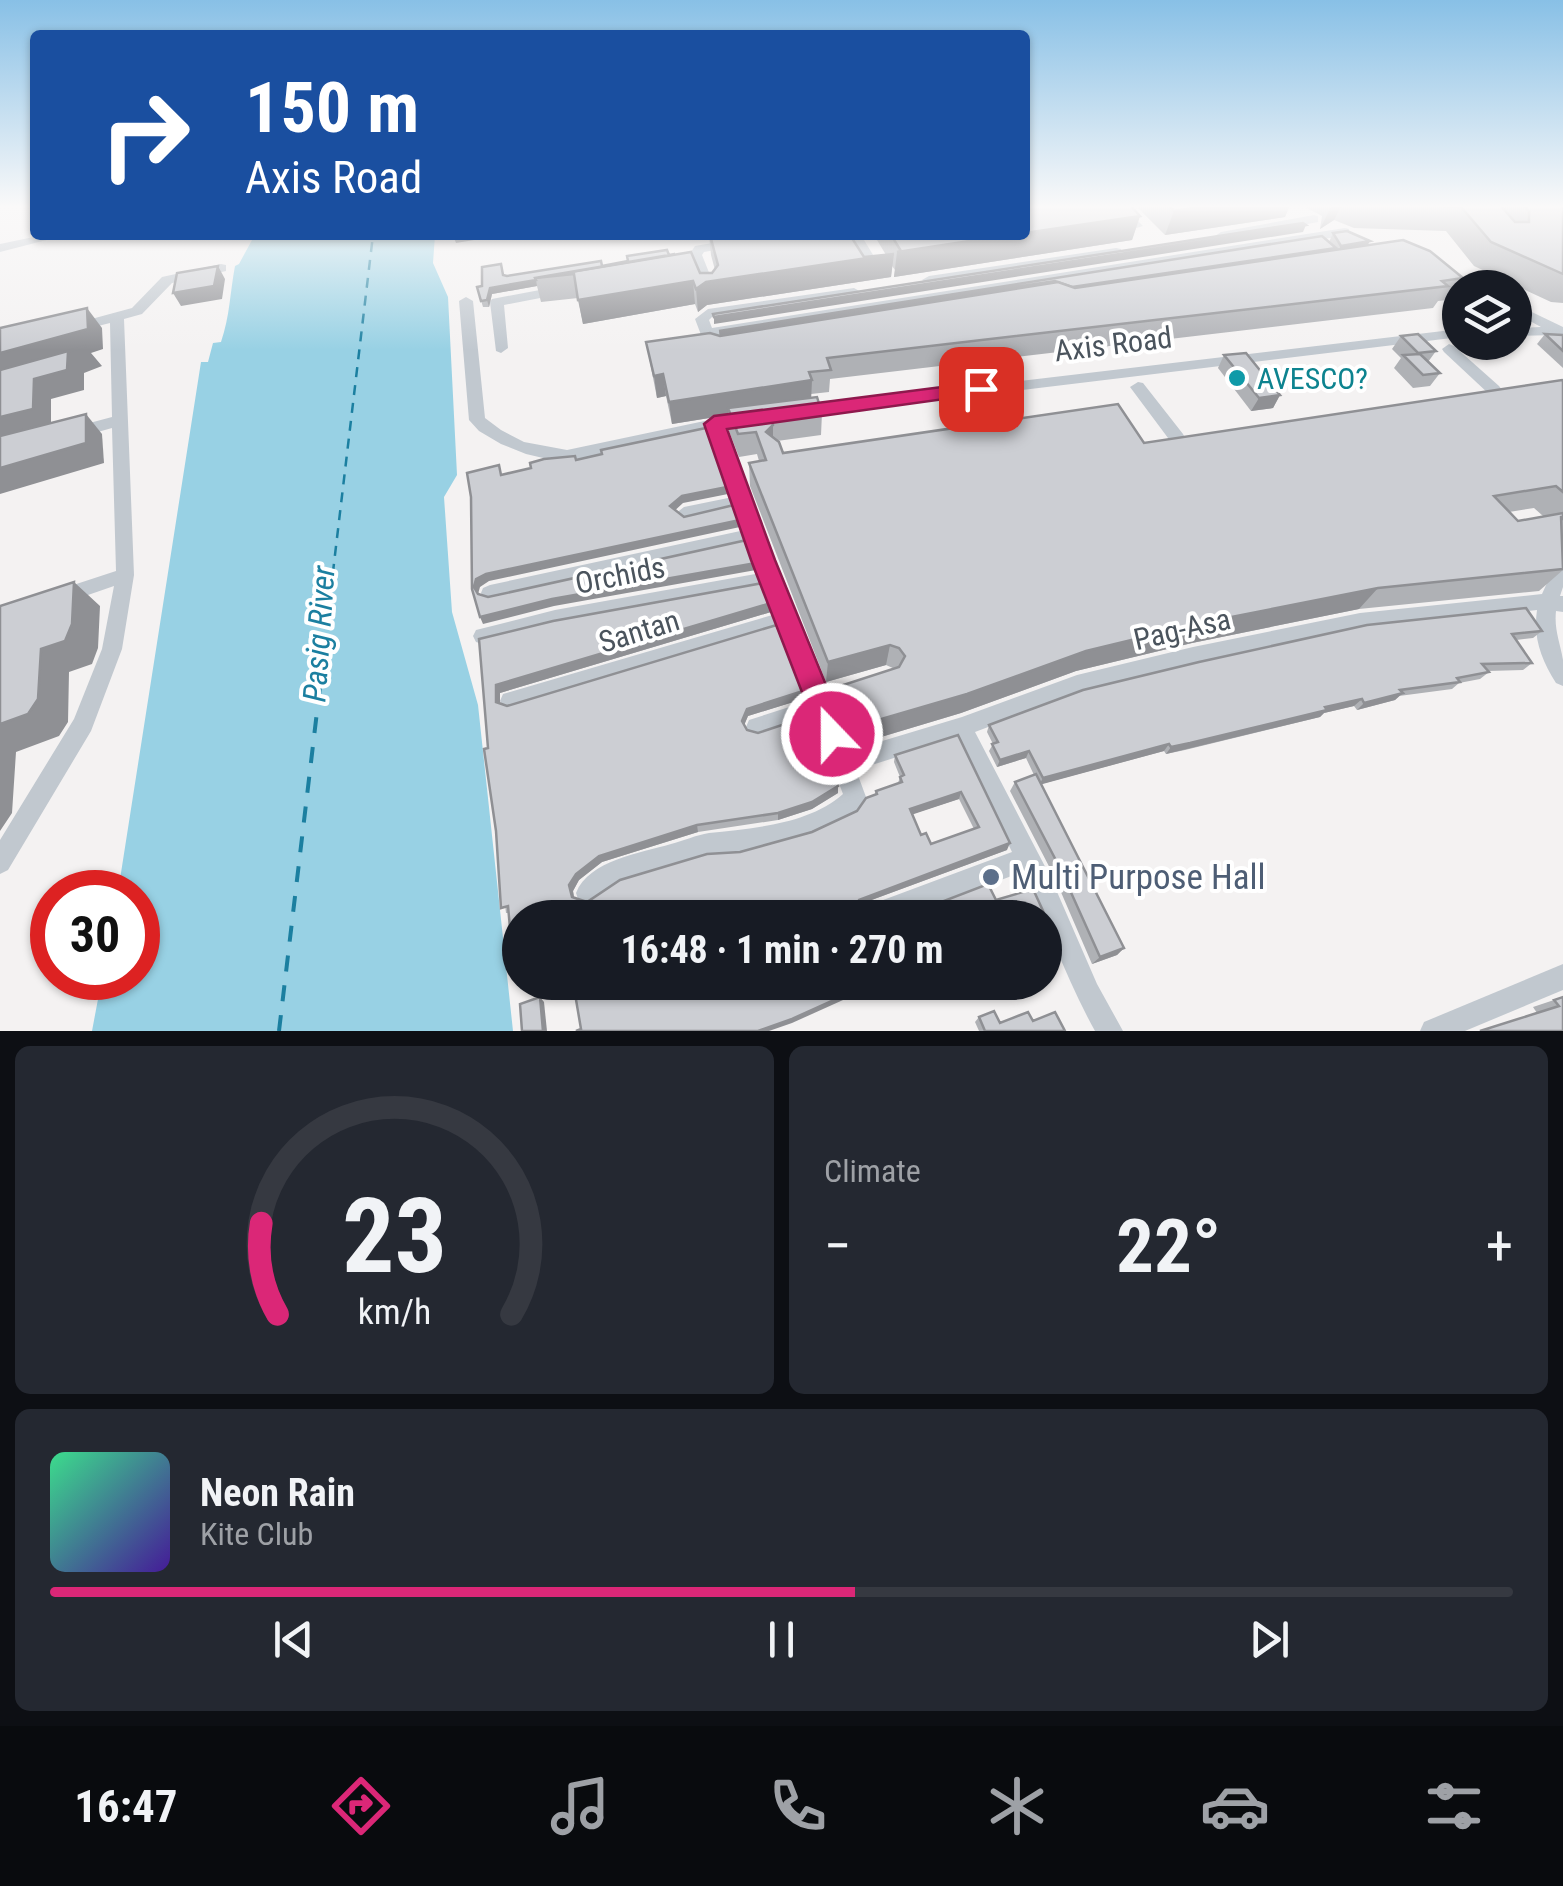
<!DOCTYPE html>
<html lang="en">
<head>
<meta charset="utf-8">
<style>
  :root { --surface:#171b24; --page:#242831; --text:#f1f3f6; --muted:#9ea1a6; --line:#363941; --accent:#db2777 }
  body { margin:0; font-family:"Roboto Condensed",sans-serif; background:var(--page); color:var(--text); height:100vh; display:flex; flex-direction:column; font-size:38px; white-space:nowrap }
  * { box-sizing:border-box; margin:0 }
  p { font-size:32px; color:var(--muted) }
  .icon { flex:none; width:55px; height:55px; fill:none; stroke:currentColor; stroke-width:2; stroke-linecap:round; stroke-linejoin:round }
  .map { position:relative; height:1031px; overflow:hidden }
  .side { display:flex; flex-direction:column; gap:15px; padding:15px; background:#0d0f14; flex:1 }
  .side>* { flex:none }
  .top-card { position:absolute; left:30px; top:30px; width:1000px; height:210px; border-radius:10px; box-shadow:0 2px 8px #0004; background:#1a4fa0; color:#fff; overflow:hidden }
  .controls { position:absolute; left:1442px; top:270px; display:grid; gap:20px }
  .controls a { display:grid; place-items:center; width:90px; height:90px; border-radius:50%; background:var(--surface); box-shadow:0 2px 8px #0004; font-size:50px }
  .speed { position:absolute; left:30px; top:870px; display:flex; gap:20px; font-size:50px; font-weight:700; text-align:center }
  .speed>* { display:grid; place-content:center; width:130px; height:130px; border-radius:50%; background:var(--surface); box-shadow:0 2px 8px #0004; line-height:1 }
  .speed .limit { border:15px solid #d22; background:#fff; color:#111 }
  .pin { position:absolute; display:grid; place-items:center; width:85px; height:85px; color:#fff; margin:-42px; border-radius:20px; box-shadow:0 5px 15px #0006 }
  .me { position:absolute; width:110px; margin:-55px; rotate:338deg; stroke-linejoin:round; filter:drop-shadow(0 0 8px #0008) }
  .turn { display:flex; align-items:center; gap:35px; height:210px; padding:0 50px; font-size:45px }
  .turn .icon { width:130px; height:130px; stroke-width:2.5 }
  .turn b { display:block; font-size:70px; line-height:85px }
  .big { font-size:75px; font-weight:700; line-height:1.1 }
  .side .tile { flex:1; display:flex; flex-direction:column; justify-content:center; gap:15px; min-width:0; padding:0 35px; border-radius:15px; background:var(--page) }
  .side .dial { align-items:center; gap:0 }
  .dial svg { height:260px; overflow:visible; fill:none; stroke:var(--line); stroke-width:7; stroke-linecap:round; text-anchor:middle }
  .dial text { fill:var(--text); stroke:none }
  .song { display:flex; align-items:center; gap:30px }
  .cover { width:120px; height:120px; border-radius:15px; background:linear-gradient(135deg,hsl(150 70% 55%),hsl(260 70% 35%)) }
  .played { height:10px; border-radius:5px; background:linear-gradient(90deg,var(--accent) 55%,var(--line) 55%) }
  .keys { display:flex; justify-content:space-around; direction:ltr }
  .heat { display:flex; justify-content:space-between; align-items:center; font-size:55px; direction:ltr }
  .side .tiles { flex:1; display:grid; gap:15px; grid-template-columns:1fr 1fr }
  .tile:last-child { grid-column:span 2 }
  .trip { position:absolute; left:502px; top:900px; width:560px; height:100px; border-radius:50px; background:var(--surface); box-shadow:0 2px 8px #0004; font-weight:700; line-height:100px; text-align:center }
  .dock { display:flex; height:160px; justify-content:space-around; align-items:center; background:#090b0e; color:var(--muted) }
  .dock .icon { width:70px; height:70px }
  .dock .current { color:var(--accent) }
  .dock b { font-size:45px; color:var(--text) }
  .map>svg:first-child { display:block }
  .water { fill:#98d1e4 }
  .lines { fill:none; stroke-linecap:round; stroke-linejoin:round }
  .ferry-far1 { stroke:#1b7fa0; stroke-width:2.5; stroke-dasharray:10 8; stroke-linecap:butt }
  .ferry { stroke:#1b7fa0; stroke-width:4; stroke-dasharray:16 14; stroke-linecap:butt }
  .minor { fill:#c1c8cf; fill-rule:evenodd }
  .wall { fill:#afb1b5; fill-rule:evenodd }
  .shaded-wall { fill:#8f9094 }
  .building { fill:#ccced3; stroke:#8f9094; stroke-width:2.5; fill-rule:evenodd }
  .route { fill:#db2777; stroke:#8e194d; stroke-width:2.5 }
  .culture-dot { fill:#0f9aa8; stroke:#fff; stroke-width:4 }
  .service-dot { fill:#5c6f8a; stroke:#fff; stroke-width:4 }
  .labels { text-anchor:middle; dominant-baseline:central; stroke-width:8; stroke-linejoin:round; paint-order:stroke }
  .street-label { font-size:30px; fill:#4b545d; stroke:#fff }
  .culture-label { font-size:30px; fill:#0d838f; stroke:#fff; text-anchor:start }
  .water-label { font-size:32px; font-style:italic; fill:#1b7fa0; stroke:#fff }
  .near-service-label { font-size:35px; fill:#4e5e75; stroke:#fff; text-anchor:start }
</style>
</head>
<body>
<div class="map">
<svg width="1563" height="1031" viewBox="0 0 1563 1031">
  <rect width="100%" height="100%" fill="#f4f2f2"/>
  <path class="water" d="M263 235H435L433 263 448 297 457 475 444 497 452 612 478 705 513 1031H92L102 978H138V892H118L201 362H208L213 343 221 342C230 316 230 292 235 266L239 264 252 240Z"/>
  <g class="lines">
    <polyline class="ferry-far1" points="320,681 373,235"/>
    <polyline class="ferry" points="279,1031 321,678"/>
    <g class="minor">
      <polygon points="1109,205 1122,205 1143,226 1133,229"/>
      <polygon points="1314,215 1318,216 1318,222 1221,240 1215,236 1221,232"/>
      <polygon points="1345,228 1349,229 1349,235 715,336 717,342 726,349 719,354 706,348 695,319 708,309 854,288 861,292 854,296 712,317 709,320 712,328"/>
      <polygon points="43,235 66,235 0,252 0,244"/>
      <polygon points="757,235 784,235 778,239 704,252 702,255 716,290 714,293 704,293 689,255 695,246"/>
      <polygon points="849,235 861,235 881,268 879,271 869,271"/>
      <polygon points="1116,248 1121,249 1121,255 929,284 922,280 929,276"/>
      <polygon points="221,264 226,265 226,271 172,283 142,314 124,319 134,575 122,649 91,731 8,870 0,874 0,840 74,719 102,649 114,586 62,604 55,601 53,596 55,591 116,571 112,428 73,439 65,433 67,429 112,417 110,323 78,331 71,327 73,324 132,308 162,277"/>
      <polygon points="1441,269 1477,285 1478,288 1460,288 1436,276 1434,273"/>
      <polygon points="561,286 568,290 566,293 504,305 508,348 501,353 496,351 490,302 492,299"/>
      <path d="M466 297 473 301 485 418 501 430 524 442 567 450 714 419 756 415 758 419 756 423 724 430 849 751 962 717 1077 675 1193 647 1360 613 1542 594 1556 563 1563 561V587L1560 596H1563V612L1556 611C1554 630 1560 642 1563 660 1563 668 1563 678 1563 686L1556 683C1541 659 1533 638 1537 610L1360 629 1193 665 1078 693 975 732 1051 878 1097 984 1123 1031H1095C1066 979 1048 924 1022 872L902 918H856L859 909 1012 852 957 738 856 770 866 797 854 814 810 835 740 855 708 857 621 883 588 905 579 902 576 893C589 860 641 853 671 844 683 841 696 835 709 833 752 828 808 825 843 794L814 718 757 737 749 734 746 727 749 720 808 701 782 628 510 710 503 708 500 701 503 694 510 692 776 614 766 587 555 626 483 644 476 642 473 636 476 630 555 610 761 573 750 543 490 601 483 598 481 593 483 588 490 585 745 530 737 508 684 521 675 514 684 507 733 497 709 433 567 462 556 461 526 454 501 444 479 431 469 420 459 301Z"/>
      <polygon points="1515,304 1563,327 1563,337 1556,335 1515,336 1515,328 1541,327 1515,313"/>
      <polygon points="1460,329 1460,337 800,417 792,412 800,407"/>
      <polygon points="1449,344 1454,346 1499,386 1502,390 1499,394 1489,394 1444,352 1442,349"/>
      <polygon points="1138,382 1143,383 1183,434 1185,438 1183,442 1171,442 1133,391 1130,387"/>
      <polygon points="1563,964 1563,990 1465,1031 1420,1031 1424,1022"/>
    </g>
  </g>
  <g class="wall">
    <polygon points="1135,205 1290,205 1285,217 1165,235"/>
    <polygon points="1305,205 1563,205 1563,303 1551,302 1474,266 1446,231 1354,228 1334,220 1320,229 1322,216 1307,208"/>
    <polygon points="1140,216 1132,240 894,277 895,270 892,266 891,277 707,305 698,312 695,304 583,324 578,298 541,302 537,286 492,294 489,307 483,307 477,287 504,276 602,266 669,255 700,273 712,273 715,270 711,255 709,235 864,257 886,255 874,235 1025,235"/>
    <path d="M1333 233 1463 278 1448 300 1438 301 1433 308 830 379 829 392 811 394V398L822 413 821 435 777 441 783 453 1144 443 1563 381V570L1539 591 1359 609 1192 643 1076 671 961 713 851 746 835 706 837 687 895 669 886 665 826 682 750 486 749 463 759 461 757 454 739 457 729 431 728 415 672 424 666 396 657 398 646 342 720 336 719 331 1322 236 1329 242ZM1534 508 1543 516 1518 521 1509 512Z"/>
    <polygon points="1545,334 1563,335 1563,368 1537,344"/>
    <polygon points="1401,336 1436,351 1428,362 1440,373 1430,386 1413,388 1394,368 1401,358 1392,349"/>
    <polygon points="1224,355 1280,395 1273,408 1251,411 1218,368"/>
    <path d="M771 603V612L500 693V703L507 706 803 699 748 716 744 725 747 730 838 786V793L812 809 778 820 698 832 602 862 579 880 573 891 574 898 587 902 740 852 812 832 857 811 875 795 876 791 898 783 900 777 894 762 895 755 958 735 1007 850 858 905 855 915 905 916 996 900 1040 918H520V954L517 956 512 950 509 913H506L496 831 479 639ZM959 799 974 829 931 844 921 835 912 814Z"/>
    <polygon points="1542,631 1533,638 1516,640 1532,663 1523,670 1488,671 1489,672 1480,679 1459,683 1452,689 1399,696 1395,700 1357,710 1354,706 1324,713 1320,717 1185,750 1166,754 1164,751 1041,784 1124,948 1117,955 1092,964 1054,876 1010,791 1015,782 1034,775 1026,758 997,767 989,751 993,744 987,732 989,725 1199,662"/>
    <polygon points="1563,997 1563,1031 1537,1013 1533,1007"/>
    <polygon points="979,1017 1000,1023 1033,1021 1065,1031 979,1031 975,1022"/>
  </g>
  <g class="shaded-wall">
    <polygon points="1211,205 1290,205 1285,217 1165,235 1174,211"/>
    <polygon points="1332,205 1342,205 1334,220 1320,229"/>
    <polygon points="1140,216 1132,240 894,277 897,252 1009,235 1025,235 1025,233"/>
    <polygon points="1306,225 1303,232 714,324 714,317"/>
    <polygon points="453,235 474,235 474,240 456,243"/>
    <polygon points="1370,241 1365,250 1336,254 1341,246"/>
    <polygon points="1336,248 1332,255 1069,294 1072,287"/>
    <polygon points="894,254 891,277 707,305 698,312 696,289 706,282"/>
    <polygon points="218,266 225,279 222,299 181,306 173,293"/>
    <polygon points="536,280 537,286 492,294 489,307 487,300 490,288"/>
    <polygon points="693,281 695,304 583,324 578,300"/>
    <polygon points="1055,281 1052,288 720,339 719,331"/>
    <polygon points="87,308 102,328 103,349 91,353 102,366 84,373 84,390 51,399 51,429 0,442 0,353"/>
    <polygon points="663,374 666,396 657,398 654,376"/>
    <polygon points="812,380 811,402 728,408 728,415 672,424 669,402"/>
    <polygon points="1280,395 1273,408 1251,411 1259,398"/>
    <polygon points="86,414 102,434 104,463 0,494 0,468"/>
    <polygon points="773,425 773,448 766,432"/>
    <polygon points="727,487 728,494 683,503 671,514 670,506 682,496"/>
    <polygon points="740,520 740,527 489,581 480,587 478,594 474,587 476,579 486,574"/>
    <polygon points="756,563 756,570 554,606 483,624 480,617 552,599"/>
    <polygon points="74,582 100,606 98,648 92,664 69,672 68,722 59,736 16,752 12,813 0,831 0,724"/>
    <polygon points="1378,588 1359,609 1192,643 1076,671 961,713 851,746 854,727 1086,651 1206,622"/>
    <polygon points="771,603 771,612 500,693 500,709 496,702 496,685"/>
    <polygon points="890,645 886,665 826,682 828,662"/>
    <polygon points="803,691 803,699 748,716 743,728 742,721 747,709"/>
    <polygon points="1403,693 1395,700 1357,710 1364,703"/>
    <polygon points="1362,699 1354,706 1324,713 1320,717 1166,754 1171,747 1325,707"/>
    <polygon points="1169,744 1164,751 1039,785 1043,778"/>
    <polygon points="1029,751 1026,758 997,767 1000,760"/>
    <polygon points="838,786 838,793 812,809 778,820 778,813"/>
    <polygon points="961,792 959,799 908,816 910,809"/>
    <polygon points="697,825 698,832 602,862 579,880 573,891 575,903 572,897 569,885 576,874 599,856"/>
    <polygon points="1010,843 1007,850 858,905 859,900"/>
    <polygon points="520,948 520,954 517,956 512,950"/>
    <polygon points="1124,948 1117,955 1092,964 1100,957"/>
    <polygon points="552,982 570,982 552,989 548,984"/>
    <polygon points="874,982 883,982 792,1023 769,1031 758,1031"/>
    <polygon points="540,997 544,1002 547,1031 543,1031"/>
  </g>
  <g class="building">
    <polygon points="1025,205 1130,205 1140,216 1025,233"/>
    <polygon points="1169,205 1211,205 1174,211"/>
    <polygon points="1413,205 1500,205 1515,222 1529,222 1529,211 1523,205 1563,205 1563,274 1491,242 1461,207"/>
    <polygon points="1303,223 1306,225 714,317 713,314"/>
    <polygon points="1347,231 1370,241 1341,246 1333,233"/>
    <polygon points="710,235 850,235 864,257 894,254 706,282 696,289 693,281 578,300 574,274 535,278 691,252 700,273 712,273 718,265"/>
    <polygon points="891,235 1009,235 897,252 901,251"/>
    <polygon points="1322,236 1336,248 1072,287 1055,281 719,331"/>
    <polygon points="1403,240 1430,251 1463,278 1442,281 1448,286 827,358 831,370 809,372 812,380 669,402 663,374 654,376 646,342 710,333 720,336 1058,282 1075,288"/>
    <polygon points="667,250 669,255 675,254 535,278 536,280 490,288 487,300 481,301 477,287 482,286 482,267 501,264 503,275 507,276 601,261 602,266 628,261 627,256"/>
    <polygon points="218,266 214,286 173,293 177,273"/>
    <polygon points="87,308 88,329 0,353 0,328"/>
    <polygon points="1418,334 1436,351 1418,353 1401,336"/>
    <polygon points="1545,334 1563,335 1563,351"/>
    <polygon points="86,346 68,352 67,370 34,379 33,409 0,417 0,370"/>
    <polygon points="1246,353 1280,395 1259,398 1224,355"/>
    <polygon points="1420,354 1440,373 1423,375 1403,355"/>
    <polygon points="1562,380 1563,381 1563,492 1556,486 1494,496 1518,521 1563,513 1563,520 1561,516 1563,569 1378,588 1206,622 1086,651 967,694 854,727 837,687 899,667 905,656 899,648 890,645 828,662 749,463 766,460 756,432 738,434 728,408 817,397 822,413 771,419 773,425 766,432 779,442 783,453 1118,404 1144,443"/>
    <polygon points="86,414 86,443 0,468 0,436"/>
    <polygon points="706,428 727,487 682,496 670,506 684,517 734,505 740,520 486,574 476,579 474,587 478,594 488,597 747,540 756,563 552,599 480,617 472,589 471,497 467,473 499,465 501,475 531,468 530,463 544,459 575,456 576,460 602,454 601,450"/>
    <polygon points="74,582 72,624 65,641 41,649 38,699 28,714 0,724 0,606"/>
    <path d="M763 583 771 603 496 685V702L507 706 780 624 803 691 747 709 742 721 747 730 758 733 812 715 833 769 838 786 812 802 778 813 697 825 599 856 576 874 569 885 572 897 587 902 620 880 707 854 740 852 812 832 857 811 866 798 877 794 876 791 902 782 900 777 904 775 895 755 958 735 1010 843 859 900 854 915 905 916 988 884 996 900 1033 889 1044 913 1028 918H520V948L512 950 508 906 501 908 496 831 484 749 488 748 479 639 553 621ZM961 792 979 827 931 844 926 833 921 835 910 809Z"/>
    <polygon points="1526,608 1542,631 1512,634 1532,663 1482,664 1489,672 1457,678 1460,682 1400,690 1403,693 1364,703 1362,699 1325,707 1327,710 1190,743 1171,747 1169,744 1043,778 1029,751 1000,760 992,744 998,742 989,725 1083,690 1199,662 1367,625"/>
    <polygon points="1036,774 1124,948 1100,957 1060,868 1015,782"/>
    <polygon points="573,982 874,982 792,1019 758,1031 576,1031 581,1029"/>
    <polygon points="540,997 543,1031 522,1031 520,1004"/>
    <polygon points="1563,997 1563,1031 1480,1031 1559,1006 1554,1000"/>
    <polygon points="994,1011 1000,1023 1028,1012 1033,1021 1055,1012 1065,1031 985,1031 979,1017"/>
  </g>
  <linearGradient id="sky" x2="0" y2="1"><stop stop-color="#88c0e6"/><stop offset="0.59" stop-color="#faf9f9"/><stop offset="1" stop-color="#faf9f9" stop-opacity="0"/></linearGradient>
  <rect width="1563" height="350" fill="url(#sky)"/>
  <polygon class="route" points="981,382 988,384 988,393 727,429 775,560 846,734 842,744 832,747 822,744 751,560 704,424 714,416"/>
  <circle class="culture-dot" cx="1237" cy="378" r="10"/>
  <circle class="service-dot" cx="991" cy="877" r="10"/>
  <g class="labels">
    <g class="street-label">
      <text transform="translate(1113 344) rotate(-7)">Axis Road</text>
      <text transform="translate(620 575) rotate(-11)">Orchids</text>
      <text transform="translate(1182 629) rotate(-13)">Pag-Asa</text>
      <text transform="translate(639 631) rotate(-17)">Santan</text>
    </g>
    <g class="culture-label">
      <text x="1257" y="378">AVESCO?</text>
    </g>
    <g class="water-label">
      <text transform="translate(319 634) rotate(-86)">Pasig River</text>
    </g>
    <g class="near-service-label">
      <text x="1011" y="877">Multi Purpose Hall</text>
    </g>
  </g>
</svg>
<div class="controls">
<a><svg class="icon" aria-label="layers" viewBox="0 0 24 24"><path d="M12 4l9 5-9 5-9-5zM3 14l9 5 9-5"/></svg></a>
</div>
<div class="speed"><div class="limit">30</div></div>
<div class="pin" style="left:981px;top:389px;background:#d93025"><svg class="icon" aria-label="arrive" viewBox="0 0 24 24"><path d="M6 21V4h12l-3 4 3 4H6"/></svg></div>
<svg class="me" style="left:832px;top:734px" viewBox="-20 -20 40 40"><circle r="17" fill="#db2777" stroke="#fff" stroke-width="3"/><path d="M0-11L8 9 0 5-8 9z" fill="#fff"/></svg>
<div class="trip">16:48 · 1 min · 270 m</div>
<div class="top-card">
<div class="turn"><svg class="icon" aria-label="right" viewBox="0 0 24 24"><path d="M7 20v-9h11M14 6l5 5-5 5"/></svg><div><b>150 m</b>Axis Road</div></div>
</div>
</div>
<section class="side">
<div class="tiles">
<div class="tile dial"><svg viewBox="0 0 100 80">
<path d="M14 69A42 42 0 1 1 86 69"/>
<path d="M14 69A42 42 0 0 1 9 41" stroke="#db2777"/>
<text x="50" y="56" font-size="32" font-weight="700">23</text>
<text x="50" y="72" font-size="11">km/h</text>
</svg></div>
<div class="tile"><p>Climate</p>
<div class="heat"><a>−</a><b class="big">22°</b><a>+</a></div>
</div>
<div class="tile">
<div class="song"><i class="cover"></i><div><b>Neon Rain</b><p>Kite Club</p></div></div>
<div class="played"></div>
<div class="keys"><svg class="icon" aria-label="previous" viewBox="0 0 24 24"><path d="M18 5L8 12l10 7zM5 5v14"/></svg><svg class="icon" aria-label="pause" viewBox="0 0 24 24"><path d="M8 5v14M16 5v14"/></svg><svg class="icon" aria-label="next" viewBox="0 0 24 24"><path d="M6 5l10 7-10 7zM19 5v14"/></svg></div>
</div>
</div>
</section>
<nav class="dock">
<b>16:47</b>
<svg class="icon current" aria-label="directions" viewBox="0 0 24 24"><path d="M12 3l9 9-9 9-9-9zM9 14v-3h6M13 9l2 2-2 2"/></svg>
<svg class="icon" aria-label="music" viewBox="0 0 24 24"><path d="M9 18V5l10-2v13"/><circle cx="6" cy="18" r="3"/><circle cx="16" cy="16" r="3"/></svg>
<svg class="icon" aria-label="phone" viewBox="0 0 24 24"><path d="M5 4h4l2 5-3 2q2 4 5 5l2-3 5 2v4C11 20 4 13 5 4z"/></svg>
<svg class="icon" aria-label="climate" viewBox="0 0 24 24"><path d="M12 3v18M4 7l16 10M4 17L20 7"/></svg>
<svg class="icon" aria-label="car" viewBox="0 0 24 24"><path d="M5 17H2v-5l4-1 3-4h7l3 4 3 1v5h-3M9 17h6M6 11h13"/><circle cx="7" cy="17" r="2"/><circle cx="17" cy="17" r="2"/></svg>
<svg class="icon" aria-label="filters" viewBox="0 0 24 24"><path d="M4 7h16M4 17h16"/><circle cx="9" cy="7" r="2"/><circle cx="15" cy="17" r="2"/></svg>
</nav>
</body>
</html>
